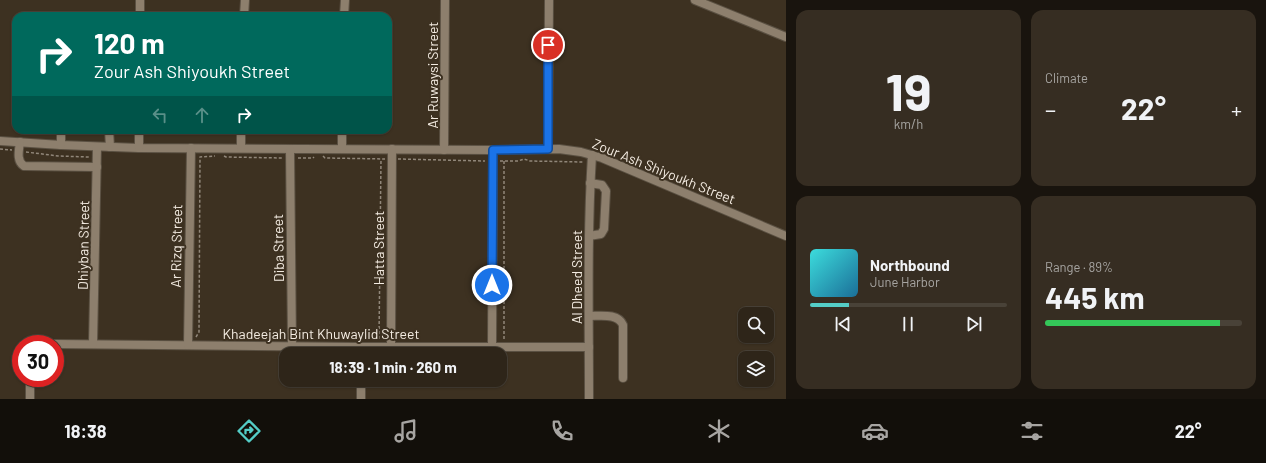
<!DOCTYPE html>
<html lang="en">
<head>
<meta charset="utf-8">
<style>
  :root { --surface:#2e2519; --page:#362d22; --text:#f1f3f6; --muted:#a7a5a2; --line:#494238; --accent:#54cdc7 }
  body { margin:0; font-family:Barlow,sans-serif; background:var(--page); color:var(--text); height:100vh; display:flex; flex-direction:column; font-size:15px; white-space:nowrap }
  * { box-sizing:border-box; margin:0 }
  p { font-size:13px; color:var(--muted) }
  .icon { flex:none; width:22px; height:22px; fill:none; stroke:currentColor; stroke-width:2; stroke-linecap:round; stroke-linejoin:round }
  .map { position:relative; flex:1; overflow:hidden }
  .drawer { display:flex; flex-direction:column; gap:10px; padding:10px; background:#19140e; width:480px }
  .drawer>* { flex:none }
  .banner { position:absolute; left:12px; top:12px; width:380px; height:122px; border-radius:12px; box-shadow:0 1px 3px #0004,0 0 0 1px var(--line); background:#00695c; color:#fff; overflow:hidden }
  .tools { position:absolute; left:738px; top:307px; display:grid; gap:8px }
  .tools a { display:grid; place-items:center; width:36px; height:36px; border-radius:8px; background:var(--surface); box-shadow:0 1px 3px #0004,0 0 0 1px var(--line); font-size:20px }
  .speed { position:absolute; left:12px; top:335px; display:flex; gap:8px; font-size:20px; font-weight:700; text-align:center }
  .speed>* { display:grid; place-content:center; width:52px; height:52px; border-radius:50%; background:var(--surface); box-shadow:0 1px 3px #0004,0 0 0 1px var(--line); line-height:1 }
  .speed .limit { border:6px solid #d22; background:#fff; color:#111 }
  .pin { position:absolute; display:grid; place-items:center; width:34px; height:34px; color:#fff; margin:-17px; border:2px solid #fff; border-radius:50%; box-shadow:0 1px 4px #0007 }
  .me { position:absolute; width:44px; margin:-22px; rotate:0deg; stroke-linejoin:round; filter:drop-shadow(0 0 3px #0008) }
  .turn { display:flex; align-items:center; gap:14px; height:84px; padding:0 16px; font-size:18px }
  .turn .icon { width:52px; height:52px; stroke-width:2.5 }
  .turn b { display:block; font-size:28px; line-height:34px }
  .lanes { display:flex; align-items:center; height:38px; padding:0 16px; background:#0003; justify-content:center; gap:20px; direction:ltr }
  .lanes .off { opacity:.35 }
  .big { font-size:30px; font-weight:700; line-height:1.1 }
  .drawer .widget { flex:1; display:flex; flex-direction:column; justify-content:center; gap:6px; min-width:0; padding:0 14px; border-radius:12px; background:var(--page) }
  .drawer .dial { align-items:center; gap:0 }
  .dial b { font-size:52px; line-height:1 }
  .song { display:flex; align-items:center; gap:12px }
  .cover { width:48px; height:48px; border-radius:6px; background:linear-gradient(135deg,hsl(180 70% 55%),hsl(200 70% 35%)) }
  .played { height:4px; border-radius:2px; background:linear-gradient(90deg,var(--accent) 20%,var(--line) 20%) }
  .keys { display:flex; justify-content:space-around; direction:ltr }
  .heat { display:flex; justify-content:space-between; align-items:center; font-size:22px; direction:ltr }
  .charge { height:6px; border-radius:3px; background:linear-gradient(90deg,#34c759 89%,var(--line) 0) }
  .drawer .tiles { flex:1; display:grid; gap:10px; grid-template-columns:repeat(2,1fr) }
  .trip { position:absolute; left:279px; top:347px; width:228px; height:40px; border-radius:12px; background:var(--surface); box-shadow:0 1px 3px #0004,0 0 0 1px var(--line); font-weight:700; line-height:40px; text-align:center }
  .dock { display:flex; height:64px; justify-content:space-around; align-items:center; background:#120f0a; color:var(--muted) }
  .dock .icon { width:28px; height:28px }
  .dock .selected { color:var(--accent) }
  .dock b { font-size:18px; color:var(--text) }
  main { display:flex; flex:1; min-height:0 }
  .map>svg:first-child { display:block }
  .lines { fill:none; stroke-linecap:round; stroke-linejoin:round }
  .minor-casing { stroke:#5a5042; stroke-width:10 }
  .path { stroke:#91877a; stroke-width:1.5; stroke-dasharray:3 2; stroke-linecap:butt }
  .minor { stroke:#8d7f6d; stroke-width:8 }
  .route-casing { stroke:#114b97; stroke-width:10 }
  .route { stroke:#1a73e8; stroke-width:7 }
  .labels { text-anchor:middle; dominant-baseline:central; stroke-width:4; stroke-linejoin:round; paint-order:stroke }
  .street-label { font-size:14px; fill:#f4ece2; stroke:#3d3121 }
</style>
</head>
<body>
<main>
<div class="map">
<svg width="786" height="399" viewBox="0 0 786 399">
  <rect width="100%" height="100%" fill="#3d3121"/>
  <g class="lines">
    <defs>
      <g id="minor">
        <polyline points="695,0 786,37"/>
        <polyline points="140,16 140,0"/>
        <polyline points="244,16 245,0"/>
        <polyline points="344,16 345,0"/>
        <polyline points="109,130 110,147"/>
        <polyline points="0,141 61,145 139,148 493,150 559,149 581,152 602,158 786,236"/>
        <path d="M20 142C19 150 16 161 24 166L97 167"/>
        <polyline points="61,145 61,130"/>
        <polyline points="139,148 139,130"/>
        <polyline points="241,148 241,130"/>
        <polyline points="290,149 292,346"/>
        <polyline points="342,149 342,130"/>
        <polyline points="548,149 549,0"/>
        <polyline points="444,150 445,0"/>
        <polyline points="589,236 601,234 604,229 606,191 602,185 590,183"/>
        <path d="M589 316C601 316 618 313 623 325V378"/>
        <polyline points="54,344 361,347 589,347"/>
        <polyline points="93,344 97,147"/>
        <polyline points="188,345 191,148"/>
        <polyline points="391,347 392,149"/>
        <polyline points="492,347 493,150"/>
        <polyline points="30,399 30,378"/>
        <polyline points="361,399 361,380"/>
        <path d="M589 399C589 318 587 236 592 155"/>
      </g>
    </defs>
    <use href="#minor" class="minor-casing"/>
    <g class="path">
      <polyline points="0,149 12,150"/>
      <polyline points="26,152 58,156 89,157"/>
      <polyline points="224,156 226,157 282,158"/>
      <polyline points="323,156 325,158 385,159"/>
      <polyline points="298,158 313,158 314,157"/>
      <polyline points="398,159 485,161"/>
      <polyline points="500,161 518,161 524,159 530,161 584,162"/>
      <polyline points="196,337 199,332 200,157 215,156"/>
      <polyline points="379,339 381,159"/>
      <polyline points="504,339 504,161"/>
    </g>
    <use href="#minor" class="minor"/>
  </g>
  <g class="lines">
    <defs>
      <polyline id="route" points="492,285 493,150 548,149 548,45"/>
    </defs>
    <use href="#route" class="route-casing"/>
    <use href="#route" class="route"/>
  </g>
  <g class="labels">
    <g class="street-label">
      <text transform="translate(432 75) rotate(-90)">Ar Ruwaysi Street</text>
      <text transform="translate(664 171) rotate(22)">Zour Ash Shiyoukh Street</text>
      <text transform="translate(83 245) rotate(-89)">Dhiyban Street</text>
      <text transform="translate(176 246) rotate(-89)">Ar Rizq Street</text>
      <text transform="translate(278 248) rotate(-91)">Diba Street</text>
      <text transform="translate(378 248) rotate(-90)">Hatta Street</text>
      <text transform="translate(576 277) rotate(-90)">Al Dheed Street</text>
      <text x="321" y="333">Khadeejah Bint Khuwaylid Street</text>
    </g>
  </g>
</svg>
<div class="tools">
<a><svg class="icon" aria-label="search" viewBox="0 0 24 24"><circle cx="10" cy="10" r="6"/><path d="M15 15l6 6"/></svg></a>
<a><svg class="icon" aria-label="layers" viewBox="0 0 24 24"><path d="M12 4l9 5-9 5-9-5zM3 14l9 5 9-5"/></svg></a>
</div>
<div class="speed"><div class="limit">30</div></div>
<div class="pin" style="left:548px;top:45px;background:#d93025"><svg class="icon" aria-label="arrive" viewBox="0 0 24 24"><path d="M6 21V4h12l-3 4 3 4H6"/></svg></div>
<svg class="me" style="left:492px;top:285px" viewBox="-20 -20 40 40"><circle r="17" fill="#1a73e8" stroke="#fff" stroke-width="3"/><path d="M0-11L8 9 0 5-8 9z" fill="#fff"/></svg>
<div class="trip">18:39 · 1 min · 260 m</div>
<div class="banner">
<div class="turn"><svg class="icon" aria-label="right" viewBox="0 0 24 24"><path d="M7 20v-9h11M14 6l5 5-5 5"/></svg><div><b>120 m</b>Zour Ash Shiyoukh Street</div></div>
<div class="lanes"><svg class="icon off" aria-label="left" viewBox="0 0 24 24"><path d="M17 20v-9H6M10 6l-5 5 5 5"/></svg><svg class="icon off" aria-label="ahead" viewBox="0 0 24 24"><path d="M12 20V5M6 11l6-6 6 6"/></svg><svg class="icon" aria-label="right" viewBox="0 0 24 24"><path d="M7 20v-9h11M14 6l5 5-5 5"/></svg></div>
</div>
</div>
<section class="drawer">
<div class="tiles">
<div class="widget dial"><b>19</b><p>km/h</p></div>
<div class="widget"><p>Climate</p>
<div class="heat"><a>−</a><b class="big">22°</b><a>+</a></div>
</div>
<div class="widget">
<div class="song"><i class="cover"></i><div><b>Northbound</b><p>June Harbor</p></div></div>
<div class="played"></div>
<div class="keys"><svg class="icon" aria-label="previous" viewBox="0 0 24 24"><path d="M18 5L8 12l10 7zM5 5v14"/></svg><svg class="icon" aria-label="pause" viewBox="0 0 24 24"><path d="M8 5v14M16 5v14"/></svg><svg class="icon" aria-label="next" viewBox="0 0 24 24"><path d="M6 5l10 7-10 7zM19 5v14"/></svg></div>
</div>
<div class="widget"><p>Range · 89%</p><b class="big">445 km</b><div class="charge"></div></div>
</div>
</section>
</main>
<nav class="dock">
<b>18:38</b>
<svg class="icon selected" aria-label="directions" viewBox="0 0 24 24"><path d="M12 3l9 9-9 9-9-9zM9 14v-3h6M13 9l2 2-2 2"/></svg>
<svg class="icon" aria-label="music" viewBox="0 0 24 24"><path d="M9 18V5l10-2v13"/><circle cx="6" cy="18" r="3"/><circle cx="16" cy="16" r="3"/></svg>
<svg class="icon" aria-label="phone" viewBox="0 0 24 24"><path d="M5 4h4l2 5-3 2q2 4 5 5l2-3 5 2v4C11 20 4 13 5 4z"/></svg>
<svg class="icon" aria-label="climate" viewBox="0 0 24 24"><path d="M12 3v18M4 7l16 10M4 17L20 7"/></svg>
<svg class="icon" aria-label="car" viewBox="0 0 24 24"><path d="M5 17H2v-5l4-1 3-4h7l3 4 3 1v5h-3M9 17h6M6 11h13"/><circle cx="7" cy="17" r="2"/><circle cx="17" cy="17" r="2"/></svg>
<svg class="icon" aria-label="filters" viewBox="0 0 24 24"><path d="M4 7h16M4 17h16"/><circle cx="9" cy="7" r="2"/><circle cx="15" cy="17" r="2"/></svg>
<b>22°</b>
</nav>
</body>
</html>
